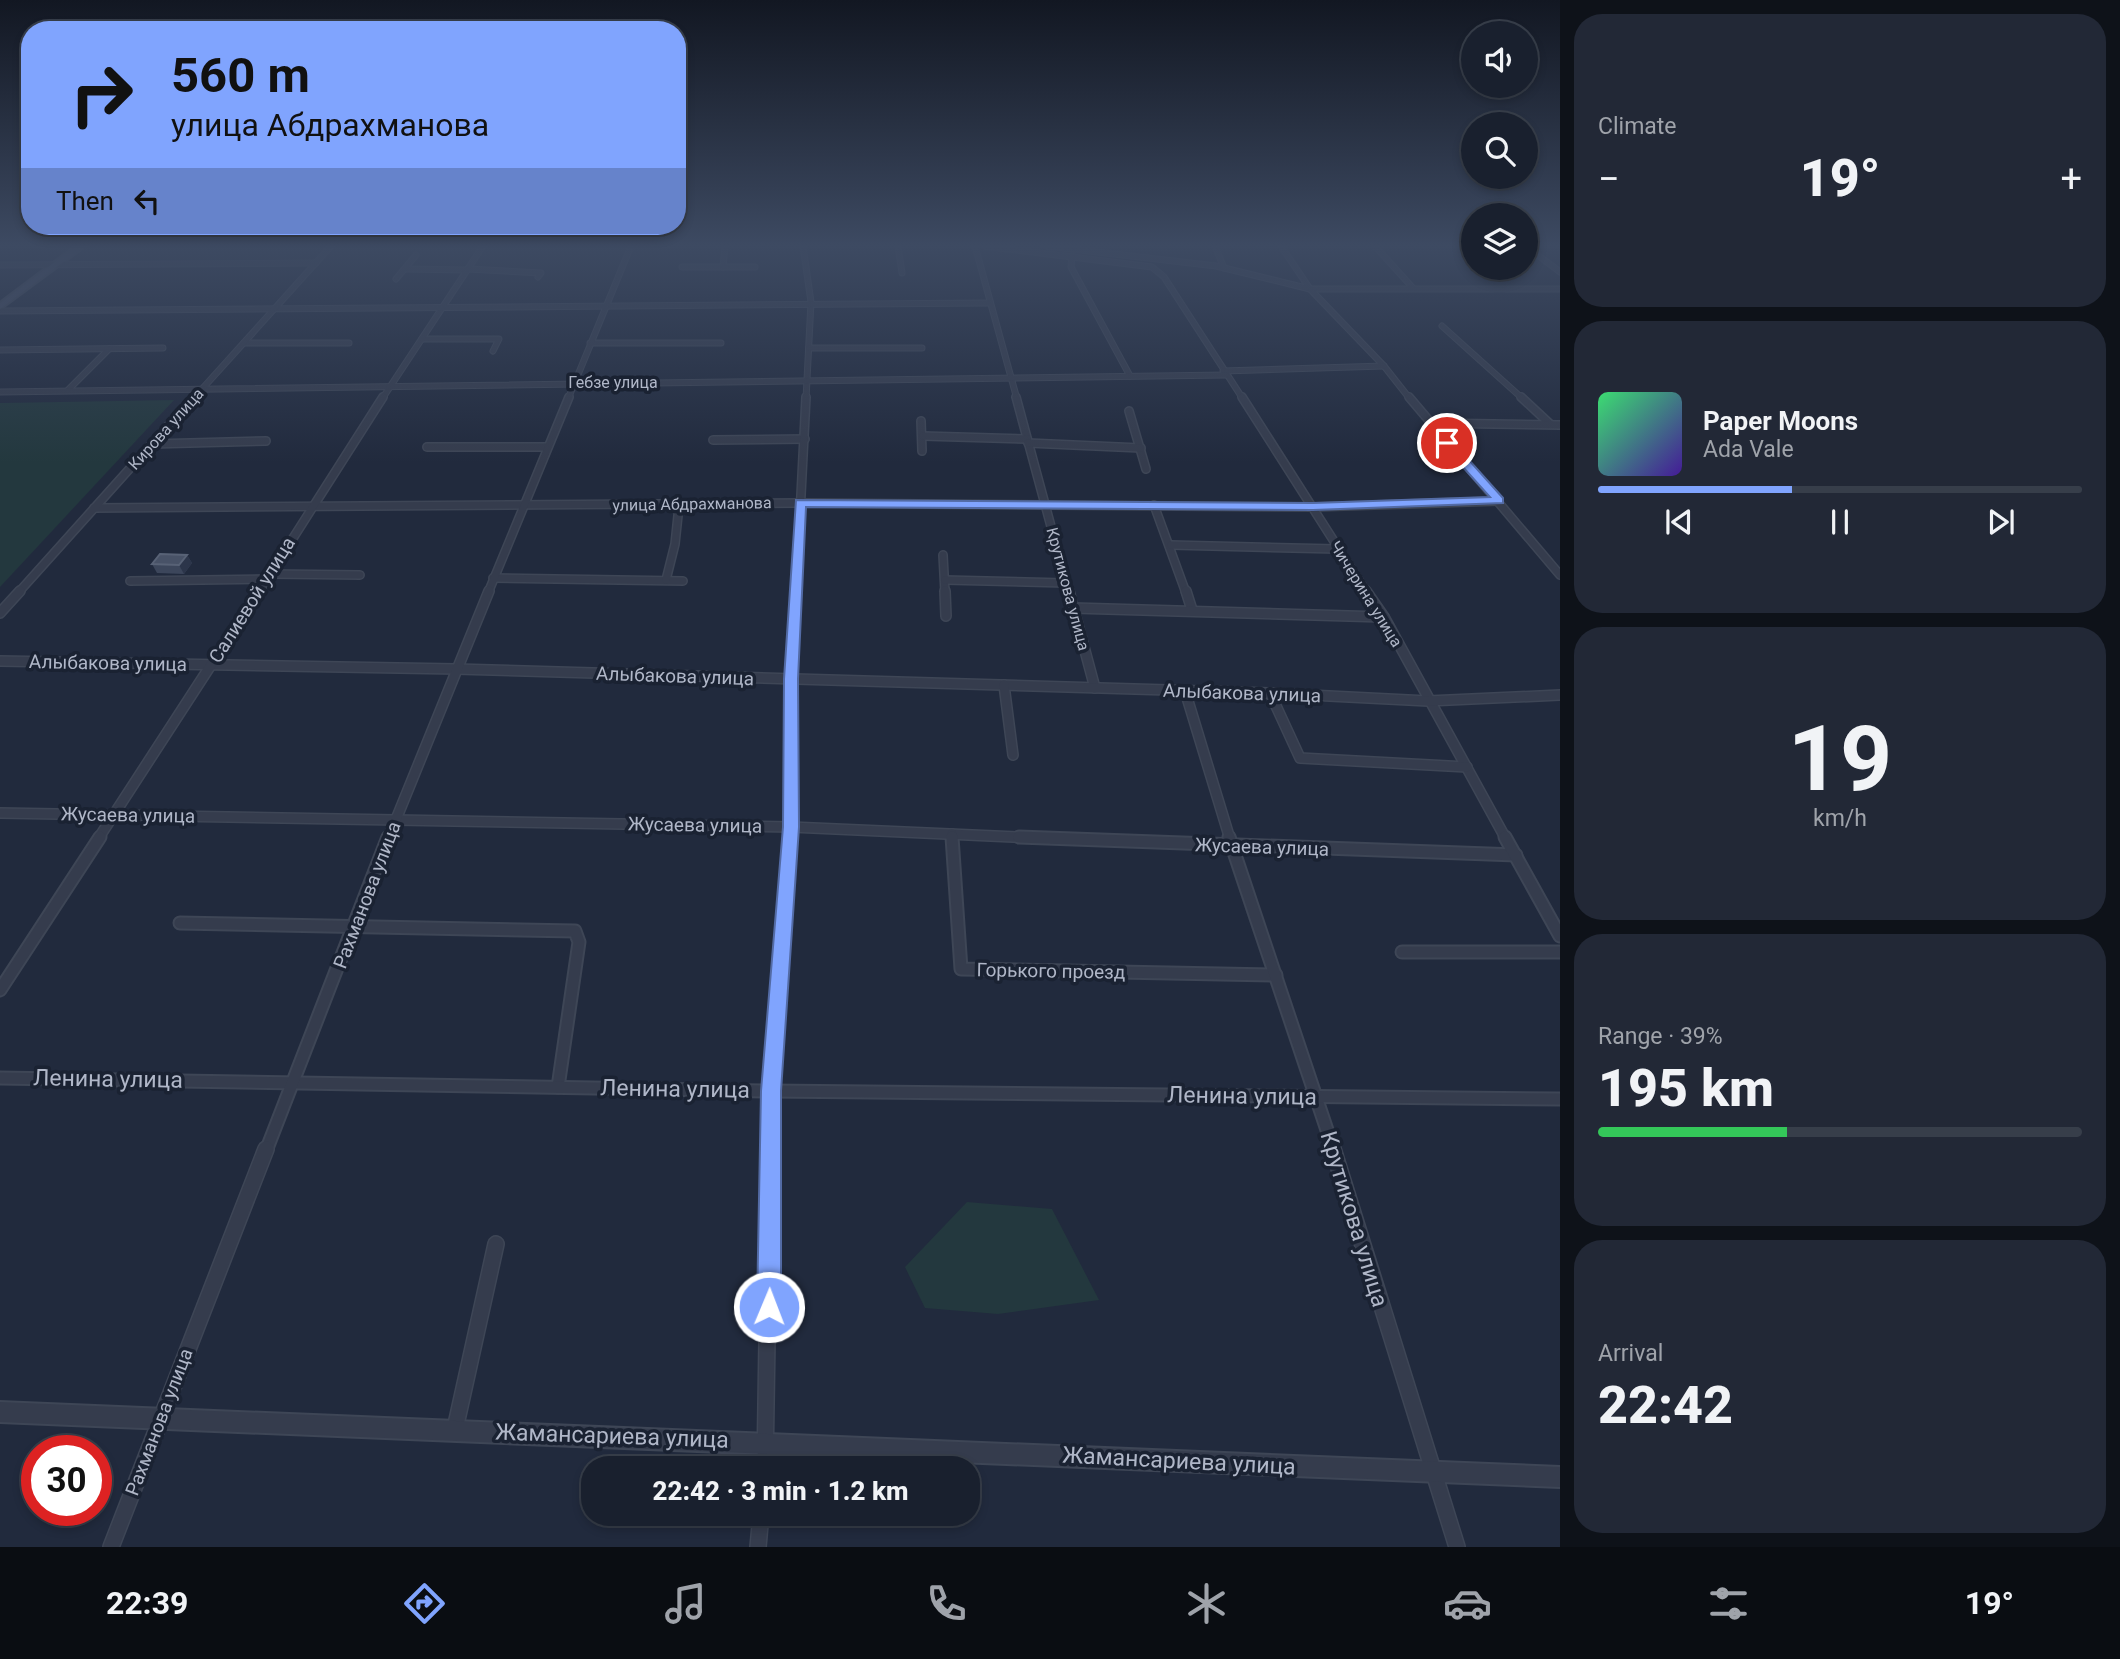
<!DOCTYPE html>
<html lang="en">
<head>
<meta charset="utf-8">
<style>
  :root { --surface:#19202e; --page:#222836; --text:#f1f3f6; --muted:#9fa3aa; --line:#373e4a; --accent:#80a4fe }
  body { margin:0; font-family:Roboto,sans-serif; background:var(--page); color:var(--text); height:100vh; display:flex; flex-direction:column; font-size:26px; white-space:nowrap }
  * { box-sizing:border-box; margin:0 }
  p { font-size:23px; color:var(--muted) }
  .icon { flex:none; width:38px; height:38px; fill:none; stroke:currentColor; stroke-width:2; stroke-linecap:round; stroke-linejoin:round }
  .map { position:relative; flex:1; overflow:hidden }
  .sheet { display:flex; flex-direction:column; gap:14px; padding:14px; background:#0e1219; width:560px }
  .sheet>* { flex:none }
  .guide { position:absolute; left:21px; top:21px; width:665px; height:214px; border-radius:28px; box-shadow:0 4px 10px #0003,0 0 0 2px var(--line); background:#80a4fe; color:#111; overflow:hidden }
  .fabs { position:absolute; left:1461px; top:21px; display:grid; gap:14px }
  .fabs a { display:grid; place-items:center; width:77px; height:77px; border-radius:50%; background:var(--surface); box-shadow:0 4px 10px #0003,0 0 0 2px var(--line); font-size:35px }
  .speed { position:absolute; left:21px; top:1435px; display:flex; gap:14px; font-size:35px; font-weight:700; text-align:center }
  .speed>* { display:grid; place-content:center; width:91px; height:91px; border-radius:50%; background:var(--surface); box-shadow:0 4px 10px #0003,0 0 0 2px var(--line); line-height:1 }
  .speed .limit { border:10px solid #d22; background:#fff; color:#111 }
  .pin { position:absolute; display:grid; place-items:center; width:60px; height:60px; color:#fff; margin:-30px; border:4px solid #fff; border-radius:50%; box-shadow:0 2px 7px #0007 }
  .me { position:absolute; width:77px; margin:-38px; rotate:1deg; stroke-linejoin:round; filter:drop-shadow(0 0 5px #0008) }
  .turn { display:flex; align-items:center; gap:24px; height:147px; padding:0 35px; font-size:32px }
  .turn .icon { width:91px; height:91px; stroke-width:2.5 }
  .turn b { display:block; font-size:49px; line-height:60px }
  .then { display:flex; align-items:center; height:66px; padding:0 35px; background:#0003; gap:14px; font-size:26px }
  .big { font-size:52px; font-weight:800; line-height:1.1 }
  .sheet .tile { flex:1; display:flex; flex-direction:column; justify-content:center; gap:10px; min-width:0; padding:0 24px; border-radius:28px; background:var(--page) }
  .sheet .dial { align-items:center; gap:0 }
  .dial b { font-size:91px; line-height:1 }
  .song { display:flex; align-items:center; gap:21px }
  .cover { width:84px; height:84px; border-radius:10px; background:linear-gradient(135deg,hsl(140 70% 55%),hsl(260 70% 35%)) }
  .played { height:7px; border-radius:4px; background:linear-gradient(90deg,var(--accent) 40%,var(--line) 40%) }
  .keys { display:flex; justify-content:space-around; direction:ltr }
  .heat { display:flex; justify-content:space-between; align-items:center; font-size:38px; direction:ltr }
  .charge { height:10px; border-radius:5px; background:linear-gradient(90deg,#34c759 39%,var(--line) 0) }
  .trip { position:absolute; left:581px; top:1456px; width:399px; height:70px; border-radius:28px; background:var(--surface); box-shadow:0 4px 10px #0003,0 0 0 2px var(--line); font-weight:800; line-height:70px; text-align:center }
  .dock { display:flex; height:112px; justify-content:space-around; align-items:center; background:#0a0d12; color:var(--muted) }
  .dock .icon { width:49px; height:49px }
  .dock .selected { color:var(--accent) }
  .dock b { font-size:32px; color:var(--text) }
  main { display:flex; flex:1; min-height:0 }
  .map>svg:first-child { display:block }
  .green { fill:#23383e }
  .lines { fill:none; stroke-linecap:round; stroke-linejoin:round }
  .minor-far4-casing { stroke:#3e4656; stroke-width:7 }
  .minor-far3-casing { stroke:#3e4656; stroke-width:10 }
  .minor-far2-casing { stroke:#3e4656; stroke-width:12 }
  .minor-far1-casing { stroke:#3e4656; stroke-width:15 }
  .minor-casing { stroke:#3e4656; stroke-width:18 }
  .tertiary-casing { stroke:#3e4656; stroke-width:4 }
  .secondary-casing { stroke:#3e4656; stroke-width:4 }
  .minor-far4 { stroke:#353c4d; stroke-width:5 }
  .minor-far3 { stroke:#353c4d; stroke-width:7 }
  .minor-far2 { stroke:#353c4d; stroke-width:9 }
  .minor-far1 { stroke:#353c4d; stroke-width:11 }
  .minor { stroke:#353c4d; stroke-width:15 }
  .tertiary { fill:#353c4d; fill-rule:evenodd }
  .secondary { fill:#434b60; fill-rule:evenodd }
  .wall { fill:#3c465b }
  .shaded-wall { fill:#2c354a }
  .building { fill:#485267; stroke:#586276; stroke-width:2 }
  .route { fill:#80a4fe; stroke:#536ba5; stroke-width:2 }
  .labels { text-anchor:middle; dominant-baseline:central; stroke-width:7; stroke-linejoin:round; paint-order:stroke }
  .far-street-label { font-size:16px; fill:#b0b7c8; stroke:#1a2232 }
  .street-label { font-size:19px; fill:#b0b7c8; stroke:#1a2232 }
  .near-street-label { font-size:23px; fill:#b0b7c8; stroke:#1a2232 }
</style>
</head>
<body>
<main>
<div class="map">
<svg width="1560" height="1547" viewBox="0 0 1560 1547">
  <rect width="100%" height="100%" fill="#212a3d"/>
  <g class="green">
    <polygon points="174,400 0,587 0,403"/>
    <polygon points="967,1202 1052,1209 1099,1300 998,1314 925,1308 905,1267"/>
  </g>
  <g class="lines">
    <defs>
      <g id="minor-far4">
        <polyline points="803,246 811,302 806,399"/>
        <polyline points="898,246 902,273"/>
        <polyline points="975,246 1017,399"/>
        <polyline points="984,246 1152,267 1164,277 1243,399"/>
        <polyline points="1046,246 1216,266 1310,289 1560,289"/>
        <polyline points="1215,246 1224,268"/>
        <polyline points="1281,246 1310,289 1384,366 1410,399"/>
        <polyline points="1375,246 1412,287"/>
        <polyline points="1526,246 1560,272"/>
        <polyline points="1072,256 1071,267 1130,376"/>
        <polyline points="0,265 316,263"/>
        <polyline points="682,267 755,267"/>
        <polyline points="723,267 725,246"/>
        <polyline points="405,269 467,270"/>
        <polyline points="468,269 541,273 538,277"/>
        <polyline points="396,279 416,255"/>
        <polyline points="0,311 990,303"/>
        <polyline points="1442,326 1523,399"/>
        <polyline points="422,339 499,339 493,351"/>
        <polyline points="244,343 349,343"/>
        <polyline points="590,343 721,343"/>
        <polyline points="809,348 922,348"/>
        <polyline points="0,350 163,348"/>
        <polyline points="1223,371 1384,366"/>
        <polyline points="68,390 109,349"/>
        <polyline points="0,392 1226,375"/>
        <polyline points="193,399 331,246"/>
        <polyline points="382,399 483,246"/>
        <polyline points="568,399 631,246"/>
      </g>
      <g id="minor-far3">
        <polyline points="1016,397 1069,593"/>
        <polyline points="1242,397 1367,593"/>
        <polyline points="1409,397 1560,575"/>
        <polyline points="1521,397 1550,424"/>
        <polyline points="1129,411 1146,469"/>
        <polyline points="921,421 922,451"/>
        <polyline points="1429,423 1560,425"/>
        <polyline points="923,436 1027,439"/>
        <polyline points="713,440 805,439"/>
        <polyline points="1028,443 1141,448"/>
        <polyline points="152,444 266,441"/>
        <polyline points="427,447 547,447"/>
        <polyline points="1154,505 1186,593"/>
        <polyline points="94,508 800,503 1313,507 1499,501"/>
        <polyline points="1171,545 1337,549"/>
        <polyline points="943,555 945,593"/>
        <polyline points="270,574 360,575"/>
        <polyline points="493,578 683,581"/>
        <polyline points="666,580 675,544 679,506"/>
        <polyline points="945,580 1066,583"/>
        <polyline points="130,581 267,579"/>
        <polyline points="18,593 194,397"/>
        <polyline points="258,593 383,397"/>
        <polyline points="488,593 569,397"/>
        <polyline points="796,593 806,397"/>
      </g>
      <g id="minor-far2">
        <polyline points="945,591 946,616"/>
        <polyline points="1069,591 1095,688"/>
        <polyline points="1186,591 1192,610"/>
        <polyline points="1366,591 1384,617 1506,839"/>
        <polyline points="1073,608 1384,617"/>
        <polyline points="0,613 20,591"/>
        <polyline points="0,661 456,669 1270,693 1428,701 1560,695"/>
        <polyline points="1004,685 1013,755"/>
        <polyline points="1185,691 1230,839"/>
        <polyline points="1270,693 1300,758 1467,767"/>
        <polyline points="0,813 791,827 1060,839"/>
        <polyline points="952,834 952,839"/>
        <polyline points="98,839 259,591"/>
        <polyline points="388,839 489,591"/>
        <polyline points="790,839 791,679 796,591"/>
      </g>
      <g id="minor-far1">
        <polyline points="952,837 961,969 1276,975"/>
        <polyline points="1019,837 1516,855"/>
        <polyline points="1229,837 1334,1151"/>
        <polyline points="1505,837 1560,936"/>
        <polyline points="180,923 575,931 579,942 558,1087"/>
        <polyline points="1402,952 1560,952"/>
        <polyline points="0,990 100,837"/>
        <polyline points="0,1078 771,1091 1560,1099"/>
        <polyline points="266,1151 388,837"/>
        <polyline points="770,1151 771,1091 790,837"/>
      </g>
      <g id="minor">
        <polyline points="1333,1149 1457,1547"/>
        <polyline points="455,1429 496,1244"/>
        <polyline points="765,1468 770,1149"/>
        <polyline points="111,1547 266,1149"/>
        <polyline points="758,1547 761,1514"/>
      </g>
      <polygon id="tertiary" points="0,1402 1560,1467 1560,1487 0,1422"/>
      <polygon id="secondary" points="76,246 85,246 0,309 0,303"/>
    </defs>
    <use href="#minor-far4" class="minor-far4-casing"/>
    <use href="#minor-far3" class="minor-far3-casing"/>
    <use href="#minor-far2" class="minor-far2-casing"/>
    <use href="#minor-far1" class="minor-far1-casing"/>
    <use href="#minor" class="minor-casing"/>
    <use href="#tertiary" class="tertiary-casing"/>
    <use href="#secondary" class="secondary-casing"/>
    <use href="#minor-far4" class="minor-far4"/>
    <use href="#minor-far3" class="minor-far3"/>
    <use href="#minor-far2" class="minor-far2"/>
    <use href="#minor-far1" class="minor-far1"/>
    <use href="#minor" class="minor"/>
    <use href="#tertiary" class="tertiary"/>
    <use href="#secondary" class="secondary"/>
  </g>
  <polygon class="wall" points="187,555 192,563 184,574 157,573 152,564"/>
  <polygon class="shaded-wall" points="187,555 192,563 184,574 179,565"/>
  <polygon class="building" points="160,554 187,555 179,565 152,564"/>
  <linearGradient id="sky" x2="0" y2="1"><stop stop-color="#121722"/><stop offset="0.53" stop-color="#3d4a62"/><stop offset="1" stop-color="#3d4a62" stop-opacity="0"/></linearGradient>
  <rect width="1560" height="463" fill="url(#sky)"/>
  <polygon class="route" points="1443,440 1451,440 1503,498 1503,503 1313,510 806,507 798,679 799,827 781,1091 781,1307 777,1316 769,1319 761,1316 757,1307 761,1091 783,827 784,679 796,500 1313,503 1490,497 1443,445"/>
  <g class="labels">
    <g class="far-street-label">
      <text x="613" y="382">Гебзе улица</text>
      <text transform="translate(166 429) rotate(-48)">Кирова улица</text>
      <text transform="translate(692 504) rotate(-1)">улица Абдрахманова</text>
      <text transform="translate(1068 589) rotate(75)">Крутикова улица</text>
      <text transform="translate(1366 594) rotate(58)">Чичерина улица</text>
    </g>
    <g class="street-label">
      <text transform="translate(252 600) rotate(-58)">Салиевой улица</text>
      <text transform="translate(108 663) rotate(1)">Алыбакова улица</text>
      <text transform="translate(675 676) rotate(2)">Алыбакова улица</text>
      <text transform="translate(1242 693) rotate(2)">Алыбакова улица</text>
      <text transform="translate(128 815) rotate(1)">Жусаева улица</text>
      <text transform="translate(695 825) rotate(1)">Жусаева улица</text>
      <text transform="translate(1262 847) rotate(2)">Жусаева улица</text>
      <text transform="translate(367 895) rotate(-69)">Рахманова улица</text>
      <text transform="translate(1051 971) rotate(1)">Горького проезд</text>
      <text transform="translate(159 1422) rotate(-69)">Рахманова улица</text>
    </g>
    <g class="near-street-label">
      <text transform="translate(108 1079) rotate(1)">Ленина улица</text>
      <text transform="translate(675 1089) rotate(1)">Ленина улица</text>
      <text transform="translate(1242 1096) rotate(1)">Ленина улица</text>
      <text transform="translate(1354 1219) rotate(73)">Крутикова улица</text>
      <text transform="translate(612 1436) rotate(2)">Жамансариева улица</text>
      <text transform="translate(1179 1461) rotate(3)">Жамансариева улица</text>
    </g>
  </g>
</svg>
<div class="fabs">
<a><svg class="icon" aria-label="sound" viewBox="0 0 24 24"><path d="M4 9h4l5-4v14l-5-4H4zM17 9q2 3 0 6"/></svg></a>
<a><svg class="icon" aria-label="search" viewBox="0 0 24 24"><circle cx="10" cy="10" r="6"/><path d="M15 15l6 6"/></svg></a>
<a><svg class="icon" aria-label="layers" viewBox="0 0 24 24"><path d="M12 4l9 5-9 5-9-5zM3 14l9 5 9-5"/></svg></a>
</div>
<div class="speed"><div class="limit">30</div></div>
<div class="pin" style="left:1447px;top:443px;background:#d93025"><svg class="icon" aria-label="arrive" viewBox="0 0 24 24"><path d="M6 21V4h12l-3 4 3 4H6"/></svg></div>
<svg class="me" style="left:769px;top:1307px" viewBox="-20 -20 40 40"><circle r="17" fill="#80a4fe" stroke="#fff" stroke-width="3"/><path d="M0-11L8 9 0 5-8 9z" fill="#fff"/></svg>
<div class="trip">22:42 · 3 min · 1.2 km</div>
<div class="guide">
<div class="turn"><svg class="icon" aria-label="right" viewBox="0 0 24 24"><path d="M7 20v-9h11M14 6l5 5-5 5"/></svg><div><b>560 m</b>улица Абдрахманова</div></div>
<div class="then">Then<svg class="icon" aria-label="left" viewBox="0 0 24 24"><path d="M17 20v-9H6M10 6l-5 5 5 5"/></svg></div>
</div>
</div>
<section class="sheet">
<div class="tile"><p>Climate</p>
<div class="heat"><a>−</a><b class="big">19°</b><a>+</a></div>
</div>
<div class="tile">
<div class="song"><i class="cover"></i><div><b>Paper Moons</b><p>Ada Vale</p></div></div>
<div class="played"></div>
<div class="keys"><svg class="icon" aria-label="previous" viewBox="0 0 24 24"><path d="M18 5L8 12l10 7zM5 5v14"/></svg><svg class="icon" aria-label="pause" viewBox="0 0 24 24"><path d="M8 5v14M16 5v14"/></svg><svg class="icon" aria-label="next" viewBox="0 0 24 24"><path d="M6 5l10 7-10 7zM19 5v14"/></svg></div>
</div>
<div class="tile dial"><b>19</b><p>km/h</p></div>
<div class="tile"><p>Range · 39%</p><b class="big">195 km</b><div class="charge"></div></div>
<div class="tile"><p>Arrival</p><b class="big">22:42</b></div>
</section>
</main>
<nav class="dock">
<b>22:39</b>
<svg class="icon selected" aria-label="directions" viewBox="0 0 24 24"><path d="M12 3l9 9-9 9-9-9zM9 14v-3h6M13 9l2 2-2 2"/></svg>
<svg class="icon" aria-label="music" viewBox="0 0 24 24"><path d="M9 18V5l10-2v13"/><circle cx="6" cy="18" r="3"/><circle cx="16" cy="16" r="3"/></svg>
<svg class="icon" aria-label="phone" viewBox="0 0 24 24"><path d="M5 4h4l2 5-3 2q2 4 5 5l2-3 5 2v4C11 20 4 13 5 4z"/></svg>
<svg class="icon" aria-label="climate" viewBox="0 0 24 24"><path d="M12 3v18M4 7l16 10M4 17L20 7"/></svg>
<svg class="icon" aria-label="car" viewBox="0 0 24 24"><path d="M5 17H2v-5l4-1 3-4h7l3 4 3 1v5h-3M9 17h6M6 11h13"/><circle cx="7" cy="17" r="2"/><circle cx="17" cy="17" r="2"/></svg>
<svg class="icon" aria-label="filters" viewBox="0 0 24 24"><path d="M4 7h16M4 17h16"/><circle cx="9" cy="7" r="2"/><circle cx="15" cy="17" r="2"/></svg>
<b>19°</b>
</nav>
</body>
</html>
